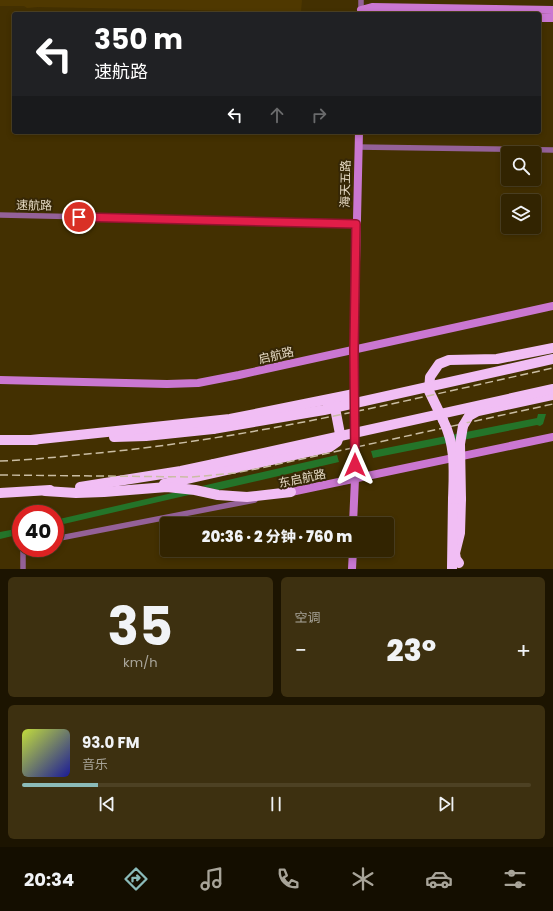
<!DOCTYPE html>
<html lang="zh">
<head>
<meta charset="utf-8">
<style>
  :root { --surface:#322401; --page:#3d3010; --text:#f1f3f6; --muted:#a8a499; --line:#4d4123; --accent:#8bbbb9 }
  body { margin:0; font-family:Poppins,"Noto Sans SC",sans-serif; background:var(--page); color:var(--text); height:100vh; display:flex; flex-direction:column; font-size:15px; white-space:nowrap }
  * { box-sizing:border-box; margin:0 }
  p { font-size:13px; color:var(--muted) }
  .icon { flex:none; width:22px; height:22px; fill:none; stroke:currentColor; stroke-width:2; stroke-linecap:round; stroke-linejoin:round }
  .map { position:relative; height:569px; overflow:hidden }
  .sheet { display:flex; flex-direction:column; gap:8px; padding:8px; background:#1c1401; flex:1 }
  .sheet>* { flex:none }
  .hud { position:absolute; left:12px; top:12px; width:529px; height:122px; border-radius:4px; box-shadow:0 2px 6px #0003,0 0 0 1px var(--line); background:#202124; color:#fff; overflow:hidden }
  .tools { position:absolute; left:501px; top:146px; display:grid; gap:8px }
  .tools a { display:grid; place-items:center; width:40px; height:40px; border-radius:4px; background:var(--surface); box-shadow:0 2px 6px #0003,0 0 0 1px var(--line); font-size:20px }
  .speed { position:absolute; left:12px; top:505px; display:flex; gap:8px; font-size:20px; font-weight:700; text-align:center }
  .speed>* { display:grid; place-content:center; width:52px; height:52px; border-radius:50%; background:var(--surface); box-shadow:0 2px 6px #0003,0 0 0 1px var(--line); line-height:1 }
  .speed .limit { border:6px solid #d22; background:#fff; color:#111 }
  .pin { position:absolute; display:grid; place-items:center; width:34px; height:34px; color:#fff; margin:-17px; border:2px solid #fff; border-radius:50%; box-shadow:0 1px 4px #0007 }
  .me { position:absolute; width:44px; margin:-22px; rotate:0deg; stroke-linejoin:round; filter:drop-shadow(0 0 3px #0008) }
  .turn { display:flex; align-items:center; gap:14px; height:84px; padding:0 16px; font-size:18px }
  .turn .icon { width:52px; height:52px; stroke-width:2.5 }
  .turn b { display:block; font-size:28px; line-height:34px }
  .lanes { display:flex; align-items:center; height:38px; padding:0 16px; background:#0003; justify-content:center; gap:20px; direction:ltr }
  .lanes .off { opacity:.35 }
  .big { font-size:30px; font-weight:800; line-height:1.1 }
  .sheet .card { flex:1; display:flex; flex-direction:column; justify-content:center; gap:6px; min-width:0; padding:0 14px; border-radius:6px; background:var(--page) }
  .sheet .dial { align-items:center; gap:0 }
  .dial b { font-size:52px; line-height:1 }
  .song { display:flex; align-items:center; gap:12px }
  .cover { width:48px; height:48px; border-radius:6px; background:linear-gradient(135deg,hsl(70 70% 55%),hsl(240 70% 35%)) }
  .played { height:4px; border-radius:2px; background:linear-gradient(90deg,var(--accent) 15%,var(--line) 15%) }
  .keys { display:flex; justify-content:space-around; direction:ltr }
  .heat { display:flex; justify-content:space-between; align-items:center; font-size:22px; direction:ltr }
  .sheet .tiles { flex:1; display:grid; gap:8px; grid-template-columns:1fr 1fr }
  .card:last-child { grid-column:span 2 }
  .trip { position:absolute; left:160px; top:517px; width:234px; height:40px; border-radius:4px; background:var(--surface); box-shadow:0 2px 6px #0003,0 0 0 1px var(--line); font-weight:800; line-height:40px; text-align:center }
  .tab-bar { display:flex; height:64px; justify-content:space-around; align-items:center; background:#140e00; color:var(--muted) }
  .tab-bar .icon { width:28px; height:28px }
  .tab-bar .current { color:var(--accent) }
  .tab-bar b { font-size:18px; color:var(--text) }
  .map>svg:first-child { display:block }
  .built { fill:#4f3800 }
  .water { fill:#247429 }
  .lines { fill:none; stroke-linecap:round; stroke-linejoin:round }
  .street { stroke:#946198; stroke-width:5.5 }
  .secondary { stroke:#ca77d1; stroke-width:8 }
  .highway { stroke:#f1bef4; stroke-width:10 }
  .rail { stroke:#cabda3; stroke-width:1.5; stroke-dasharray:8 4; stroke-linecap:butt }
  .highway-bridge { stroke:#f1bef4; stroke-width:10 }
  .route-casing { stroke:#92132f; stroke-width:10 }
  .route { stroke:#e11d48; stroke-width:7 }
  .labels { text-anchor:middle; dominant-baseline:central; stroke-width:4; stroke-linejoin:round; paint-order:stroke }
  .street-label { font-size:12px; fill:#e4d8c2; stroke:#362706 }
</style>
</head>
<body>
<div class="map">
<svg width="553" height="569" viewBox="0 0 553 569">
  <rect width="100%" height="100%" fill="#433001"/>
  <polygon class="built" points="0,0 302,0 301,12 38,7 27,8 24,6 0,6"/>
  <g class="water">
    <polygon points="538,414 546,414 543,424 540,426 537,425 373,458 371,451 537,418"/>
    <polygon points="337,455 339,462 218,490 202,486"/>
    <polygon points="181,491 193,494 55,526 55,520"/>
    <polygon points="21,528 21,534 0,539 0,532"/>
  </g>
  <g class="lines">
    <g class="street">
      <polyline points="361,10 361,0"/>
      <polyline points="358,147 553,150"/>
      <polyline points="0,215 356,223"/>
      <polyline points="55,539 255,500"/>
      <polyline points="23,569 23,548"/>
    </g>
    <g class="secondary">
      <polyline points="361,10 372,7 553,10"/>
      <polyline points="539,18 553,18"/>
      <polyline points="0,380 167,384 198,383 239,375 553,306"/>
      <polyline points="291,492 553,437"/>
      <polyline points="353,524 355,479 354,349 359,132"/>
      <polyline points="352,569 353,550"/>
    </g>
    <g class="highway">
      <polyline points="443,420 429,391 430,377 439,364 449,360 497,359 553,348"/>
      <polyline points="463,426 469,416 478,411 553,395"/>
      <polyline points="114,437 146,436 213,429"/>
      <polyline points="0,440 36,440"/>
      <polyline points="31,440 230,419 354,394"/>
      <polyline points="164,484 330,447 337,442 340,434 335,408 329,402"/>
      <polyline points="80,487 181,471 214,464"/>
      <polyline points="45,491 76,493 104,492 167,487 195,490 218,495 247,497 291,492"/>
      <polyline points="0,493 50,490"/>
      <polyline points="459,563 456,559 455,553 460,533 461,499"/>
      <polyline points="452,568 453,499"/>
    </g>
    <g class="rail">
      <path d="M0 461C29 460 58 457 87 454 245 440 399 402 553 368"/>
      <polyline points="0,475 192,477 235,473 256,469 553,404"/>
    </g>
    <g class="highway-bridge">
      <path d="M443 420C456 446 454 471 453 499"/>
      <polyline points="213,429 324,410 553,359"/>
      <polyline points="214,464 553,389"/>
      <polyline points="461,499 460,444 463,426"/>
    </g>
  </g>
  <g class="lines">
    <defs>
      <polyline id="route" points="79,217 356,224 354,350 355,465"/>
    </defs>
    <use href="#route" class="route-casing"/>
    <use href="#route" class="route"/>
  </g>
  <g class="labels">
    <g class="street-label">
      <text transform="translate(345 184) rotate(-89)">海天五路</text>
      <text transform="translate(34 205) rotate(1)">速航路</text>
      <text transform="translate(276 355) rotate(-13)">启航路</text>
      <text transform="translate(302 478) rotate(-12)">东启航路</text>
    </g>
  </g>
</svg>
<div class="tools">
<a><svg class="icon" aria-label="search" viewBox="0 0 24 24"><circle cx="10" cy="10" r="6"/><path d="M15 15l6 6"/></svg></a>
<a><svg class="icon" aria-label="layers" viewBox="0 0 24 24"><path d="M12 4l9 5-9 5-9-5zM3 14l9 5 9-5"/></svg></a>
</div>
<div class="speed"><div class="limit">40</div></div>
<div class="pin" style="left:79px;top:217px;background:#d93025"><svg class="icon" aria-label="arrive" viewBox="0 0 24 24"><path d="M6 21V4h12l-3 4 3 4H6"/></svg></div>
<svg class="me" style="left:355px;top:465px" viewBox="-20 -20 40 40"><path d="M0-17L14 15 0 8-14 15z" fill="#e11d48" stroke="#fff" stroke-width="4"/></svg>
<div class="trip">20:36 · 2 分钟 · 760 m</div>
<div class="hud">
<div class="turn"><svg class="icon" aria-label="left" viewBox="0 0 24 24"><path d="M17 20v-9H6M10 6l-5 5 5 5"/></svg><div><b>350 m</b>速航路</div></div>
<div class="lanes"><svg class="icon" aria-label="left" viewBox="0 0 24 24"><path d="M17 20v-9H6M10 6l-5 5 5 5"/></svg><svg class="icon off" aria-label="ahead" viewBox="0 0 24 24"><path d="M12 20V5M6 11l6-6 6 6"/></svg><svg class="icon off" aria-label="right" viewBox="0 0 24 24"><path d="M7 20v-9h11M14 6l5 5-5 5"/></svg></div>
</div>
</div>
<section class="sheet">
<div class="tiles">
<div class="card dial"><b>35</b><p>km/h</p></div>
<div class="card"><p>空调</p>
<div class="heat"><a>−</a><b class="big">23°</b><a>+</a></div>
</div>
<div class="card">
<div class="song"><i class="cover"></i><div><b>93.0 FM</b><p>音乐</p></div></div>
<div class="played"></div>
<div class="keys"><svg class="icon" aria-label="previous" viewBox="0 0 24 24"><path d="M18 5L8 12l10 7zM5 5v14"/></svg><svg class="icon" aria-label="pause" viewBox="0 0 24 24"><path d="M8 5v14M16 5v14"/></svg><svg class="icon" aria-label="next" viewBox="0 0 24 24"><path d="M6 5l10 7-10 7zM19 5v14"/></svg></div>
</div>
</div>
</section>
<nav class="tab-bar">
<b>20:34</b>
<svg class="icon current" aria-label="directions" viewBox="0 0 24 24"><path d="M12 3l9 9-9 9-9-9zM9 14v-3h6M13 9l2 2-2 2"/></svg>
<svg class="icon" aria-label="music" viewBox="0 0 24 24"><path d="M9 18V5l10-2v13"/><circle cx="6" cy="18" r="3"/><circle cx="16" cy="16" r="3"/></svg>
<svg class="icon" aria-label="phone" viewBox="0 0 24 24"><path d="M5 4h4l2 5-3 2q2 4 5 5l2-3 5 2v4C11 20 4 13 5 4z"/></svg>
<svg class="icon" aria-label="climate" viewBox="0 0 24 24"><path d="M12 3v18M4 7l16 10M4 17L20 7"/></svg>
<svg class="icon" aria-label="car" viewBox="0 0 24 24"><path d="M5 17H2v-5l4-1 3-4h7l3 4 3 1v5h-3M9 17h6M6 11h13"/><circle cx="7" cy="17" r="2"/><circle cx="17" cy="17" r="2"/></svg>
<svg class="icon" aria-label="filters" viewBox="0 0 24 24"><path d="M4 7h16M4 17h16"/><circle cx="9" cy="7" r="2"/><circle cx="15" cy="17" r="2"/></svg>
</nav>
</body>
</html>
